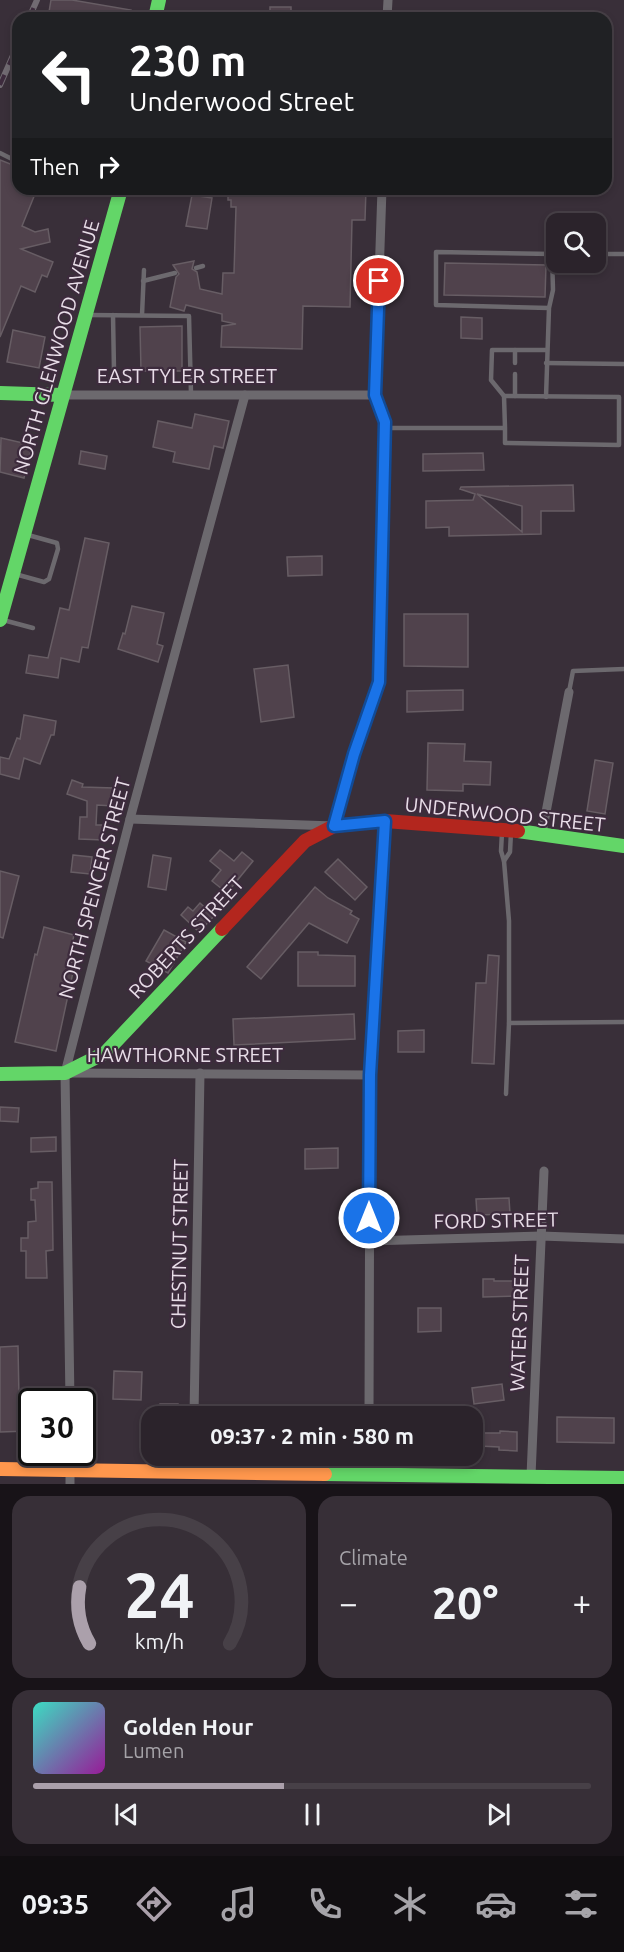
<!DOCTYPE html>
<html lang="en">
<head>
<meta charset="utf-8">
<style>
  :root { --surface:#2b232b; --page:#372f37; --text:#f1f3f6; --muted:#a6a4a9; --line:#474047; --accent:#aba0ab }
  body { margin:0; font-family:Ubuntu,sans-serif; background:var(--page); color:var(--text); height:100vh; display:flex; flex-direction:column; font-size:22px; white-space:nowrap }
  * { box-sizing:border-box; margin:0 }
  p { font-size:20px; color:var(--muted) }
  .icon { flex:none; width:33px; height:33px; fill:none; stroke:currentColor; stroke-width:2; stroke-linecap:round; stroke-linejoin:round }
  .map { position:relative; height:1484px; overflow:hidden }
  .drawer { display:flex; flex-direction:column; gap:12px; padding:12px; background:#181318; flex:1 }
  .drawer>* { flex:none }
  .hud { position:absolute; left:12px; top:12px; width:600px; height:183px; border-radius:18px; box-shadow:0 3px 9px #0003,0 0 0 2px var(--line); background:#202124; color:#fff; overflow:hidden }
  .controls { position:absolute; left:546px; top:213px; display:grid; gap:12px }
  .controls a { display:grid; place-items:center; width:60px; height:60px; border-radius:12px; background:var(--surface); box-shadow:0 3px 9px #0003,0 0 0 2px var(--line); font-size:30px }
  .speed { position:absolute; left:18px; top:1388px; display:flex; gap:12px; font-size:30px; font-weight:700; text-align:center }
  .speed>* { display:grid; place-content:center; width:78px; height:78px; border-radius:50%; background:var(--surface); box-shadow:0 3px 9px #0003,0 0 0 2px var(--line); line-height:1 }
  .speed .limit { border:3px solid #111; border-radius:9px; background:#fff; color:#111 }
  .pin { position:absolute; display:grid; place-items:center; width:51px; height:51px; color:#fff; margin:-26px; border:3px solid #fff; border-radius:50%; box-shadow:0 2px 6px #0007 }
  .me { position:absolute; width:66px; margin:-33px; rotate:0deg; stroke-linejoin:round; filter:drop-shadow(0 0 4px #0008) }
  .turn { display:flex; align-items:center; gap:21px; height:126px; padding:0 18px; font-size:27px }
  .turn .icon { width:78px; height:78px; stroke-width:2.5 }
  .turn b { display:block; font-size:42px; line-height:51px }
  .then { display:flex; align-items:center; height:57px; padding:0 18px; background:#0003; gap:12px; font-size:22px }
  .big { font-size:45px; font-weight:700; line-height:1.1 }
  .drawer .card { flex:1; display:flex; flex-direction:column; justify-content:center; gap:9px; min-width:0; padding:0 21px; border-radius:18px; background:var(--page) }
  .drawer .dial { align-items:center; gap:0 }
  .dial svg { height:156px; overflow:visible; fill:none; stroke:var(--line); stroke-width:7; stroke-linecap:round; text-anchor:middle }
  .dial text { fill:var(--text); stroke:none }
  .song { display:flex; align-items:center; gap:18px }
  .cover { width:72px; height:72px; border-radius:9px; background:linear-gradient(135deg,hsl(170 70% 55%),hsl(300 70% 35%)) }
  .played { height:6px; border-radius:3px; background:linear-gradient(90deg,var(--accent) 45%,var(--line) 45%) }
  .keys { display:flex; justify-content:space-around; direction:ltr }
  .heat { display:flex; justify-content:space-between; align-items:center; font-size:33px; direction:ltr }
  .drawer .tiles { flex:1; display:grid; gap:12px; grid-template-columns:1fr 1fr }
  .card:last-child { grid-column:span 2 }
  .trip { position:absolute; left:141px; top:1406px; width:342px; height:60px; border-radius:18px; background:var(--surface); box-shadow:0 3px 9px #0003,0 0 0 2px var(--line); font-weight:700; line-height:60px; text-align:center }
  .menu { display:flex; height:96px; justify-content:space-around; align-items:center; background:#110e11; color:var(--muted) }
  .menu .icon { width:42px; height:42px }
  .menu .active { color:var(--accent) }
  .menu b { font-size:27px; color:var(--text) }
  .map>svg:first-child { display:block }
  .building { fill:#50424c; stroke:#675d64; stroke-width:1.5; fill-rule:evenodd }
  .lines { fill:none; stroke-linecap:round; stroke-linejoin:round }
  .lane { stroke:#6c696e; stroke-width:4.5 }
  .street { stroke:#6c696e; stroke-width:9 }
  .fast { stroke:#63d668; stroke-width:14 }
  .slow { stroke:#ff974d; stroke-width:14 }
  .jam { stroke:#b3261e; stroke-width:14 }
  .rail-casing { stroke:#716b72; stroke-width:6 }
  .rail { stroke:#3d2b3d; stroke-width:4; stroke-dasharray:11; stroke-linecap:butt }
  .route-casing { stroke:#114b97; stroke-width:15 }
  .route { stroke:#1a73e8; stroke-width:10 }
  .labels { text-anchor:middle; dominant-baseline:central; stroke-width:4.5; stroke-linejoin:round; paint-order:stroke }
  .street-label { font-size:20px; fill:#e8dde8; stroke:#3d2b3d }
</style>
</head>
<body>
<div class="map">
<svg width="624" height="1484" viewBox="0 0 624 1484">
  <rect width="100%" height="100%" fill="#392f39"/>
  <g class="building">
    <polygon points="51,0 72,0 131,10 129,18 48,18"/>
    <rect x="270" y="7" width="21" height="11"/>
    <polygon points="0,160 18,167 18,189 37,189 22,226 35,232 48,229 50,242 21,249 53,262 47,277 42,275 35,292 21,286 0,337"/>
    <polygon points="228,189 366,189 365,220 352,220 350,307 303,306 302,349 221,347 222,326 236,324 222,321 222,314 186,305 184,311 170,307 176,277 179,274 173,265 194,261 192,269 197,272 200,289 222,294 223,273 234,273 236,207 231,207 231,200 228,200"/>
    <polygon points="192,195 212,198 207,229 186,226"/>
    <polygon points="445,263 546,265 545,297 444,295"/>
    <polygon points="461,317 482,318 482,339 461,338"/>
    <polygon points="182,326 182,371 141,371 140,327"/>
    <polygon points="13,330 45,337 39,368 7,362"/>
    <polygon points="195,414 229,421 223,448 214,446 209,469 173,462 175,452 153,447 158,421 192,428"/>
    <polygon points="1,438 32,445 24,478 0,472"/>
    <polygon points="81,451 107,456 105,469 79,464"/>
    <polygon points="483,453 484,470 423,471 423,454"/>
    <path d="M573 485 574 511H541V534L449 536V527L426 528V501L473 500 475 494 460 489 461 487ZM477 494 522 506V532Z"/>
    <polygon points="85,538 109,543 88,648 82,647 79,662 61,658 58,678 26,673 29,655 48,658 60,608 69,610"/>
    <polygon points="322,556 322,575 288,576 287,557"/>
    <polygon points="132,606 164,613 157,644 163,646 158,662 118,649 123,633 125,634"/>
    <polygon points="404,614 468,614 468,667 404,666"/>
    <polygon points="288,665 294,717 261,722 254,669"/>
    <polygon points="463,690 463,710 407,712 407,691"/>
    <polygon points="24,715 56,721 54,735 51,735 40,764 24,758 19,779 0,774 0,757 9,759 17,738 20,739"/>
    <polygon points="428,743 465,744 464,761 491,762 490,785 463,784 463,791 427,790"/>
    <polygon points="595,760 613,763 605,814 587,811"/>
    <polygon points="72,780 83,784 82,787 114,788 114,806 97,805 96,825 104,825 103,840 79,839 80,817 87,817 87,801 67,794"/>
    <polygon points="220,850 234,861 242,852 253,861 227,893 212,881 221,870 210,861"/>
    <polygon points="73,855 92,857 90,874 71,872"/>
    <polygon points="153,855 171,858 166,890 148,887"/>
    <polygon points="338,859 367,887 355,900 325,872"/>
    <polygon points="0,871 19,876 3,938 0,937"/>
    <polygon points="315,887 328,898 352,911 350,914 359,919 347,943 309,923 261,979 247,967"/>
    <polygon points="200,903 214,916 201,930 197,930 181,915 188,907 193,911"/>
    <polygon points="44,927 74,935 68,961 75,963 56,1051 15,1042 35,954 37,955"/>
    <polygon points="164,930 186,942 168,973 146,961"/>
    <polygon points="298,952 318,952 318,955 355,956 355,986 298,986"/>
    <polygon points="488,955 499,956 494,1064 472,1063 476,983 486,983"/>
    <polygon points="354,1014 355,1039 234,1045 233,1019"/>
    <polygon points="424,1030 424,1052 398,1052 398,1031"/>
    <polygon points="0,1107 19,1108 18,1122 0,1121"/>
    <polygon points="56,1137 56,1151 31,1152 31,1138"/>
    <polygon points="338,1148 338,1168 305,1169 305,1149"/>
    <polygon points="38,1182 52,1182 53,1250 46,1251 47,1278 26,1278 26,1251 21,1251 21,1238 28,1238 28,1222 36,1221 35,1200 31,1200 31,1189 38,1188"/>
    <polygon points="509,1198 510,1214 477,1215 476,1199"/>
    <polygon points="483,1279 494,1279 494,1281 518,1281 519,1296 483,1297"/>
    <polygon points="418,1308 441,1308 441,1331 418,1332"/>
    <polygon points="18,1346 19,1398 28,1398 28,1431 0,1432 0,1347"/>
    <polygon points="114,1371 142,1372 141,1400 113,1399"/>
    <polygon points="502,1384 504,1400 474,1404 472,1388"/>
    <rect x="160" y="1404" width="18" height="12"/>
    <polygon points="557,1417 614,1418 614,1443 557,1442"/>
    <polygon points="500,1431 517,1432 517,1451 499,1450 499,1447 479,1446 479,1433 500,1433"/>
  </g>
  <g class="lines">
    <g class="lane">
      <polyline points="0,153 18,162"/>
      <polyline points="102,189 117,192"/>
      <polyline points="596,254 624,254"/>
      <polyline points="196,268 203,266"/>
      <polyline points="143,281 175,273"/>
      <polyline points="88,315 189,316 191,394"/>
      <polyline points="113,315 114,371"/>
      <polyline points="142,315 144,270"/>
      <polyline points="515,363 515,350"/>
      <polyline points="546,363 624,364"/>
      <polyline points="504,396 491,380 492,350 547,350"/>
      <polyline points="515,396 515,374"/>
      <polyline points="546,397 549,308 553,290 552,254 436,252 436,305 549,308"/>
      <polyline points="385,428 505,428 504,396 619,397 619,445 505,443 505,428"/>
      <polyline points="15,574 44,582 49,579 58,549 57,543 28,535"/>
      <polyline points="3,620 33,628"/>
      <polyline points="569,692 573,671 624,669"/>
      <polyline points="502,832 501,851 504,861 510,852 511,832"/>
      <polyline points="504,861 509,921 509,1023"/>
      <polyline points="506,1094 509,1023 624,1022"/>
    </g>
    <g class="street">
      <polyline points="387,18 388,0"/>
      <polyline points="62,395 375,395"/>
      <polyline points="130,819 334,826 353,754 379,682 385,422 375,395 382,189"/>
      <polyline points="542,833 569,692"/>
      <polyline points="69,1073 370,1075"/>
      <polyline points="369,1241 541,1236 624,1239"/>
      <polyline points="70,1401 65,1073 130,819 245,395"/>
      <polyline points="194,1416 200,1073"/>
      <polyline points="369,1416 370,1075 385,821"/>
      <polyline points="70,1452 70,1484"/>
      <polyline points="369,1455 369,1474"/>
      <polyline points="193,1472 194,1455"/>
      <polyline points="531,1476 544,1171"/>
    </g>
    <g class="fast">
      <polyline points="155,18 159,0"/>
      <polyline points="0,393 62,395"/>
      <polyline points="0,620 121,189"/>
      <polyline points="518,831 624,846"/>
      <polyline points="0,1074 65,1073 105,1053 222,929"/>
      <polyline points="325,1474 624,1478"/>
    </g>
    <polyline class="slow" points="0,1469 325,1474"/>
    <polyline class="jam" points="222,929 305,841 334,826 385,821 518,831"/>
    <defs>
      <g id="rail">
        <polyline points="29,18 37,0"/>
        <polyline points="0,85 18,44"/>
      </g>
    </defs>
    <use href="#rail" class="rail-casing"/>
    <use href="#rail" class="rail"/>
  </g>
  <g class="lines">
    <defs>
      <polyline id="route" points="369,1218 370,1075 385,821 334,826 354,754 379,682 385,422 375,395 379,281"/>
    </defs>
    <use href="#route" class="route-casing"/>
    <use href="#route" class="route"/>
  </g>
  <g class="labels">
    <g class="street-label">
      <text transform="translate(56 347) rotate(-74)">NORTH GLENWOOD AVENUE</text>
      <text x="187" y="375">EAST TYLER STREET</text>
      <text transform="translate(505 814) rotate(6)">UNDERWOOD STREET</text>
      <text transform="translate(94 888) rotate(-75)">NORTH SPENCER STREET</text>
      <text transform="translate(186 937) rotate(-47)">ROBERTS STREET</text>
      <text x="185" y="1054">HAWTHORNE STREET</text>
      <text transform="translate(496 1220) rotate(-1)">FORD STREET</text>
      <text transform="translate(179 1244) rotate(-89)">CHESTNUT STREET</text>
      <text transform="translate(519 1323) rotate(-88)">WATER STREET</text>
    </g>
  </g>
</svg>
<div class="controls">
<a><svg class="icon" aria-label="search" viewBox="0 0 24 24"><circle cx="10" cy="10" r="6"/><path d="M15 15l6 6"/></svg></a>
</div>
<div class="speed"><div class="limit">30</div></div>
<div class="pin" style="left:379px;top:281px;background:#d93025"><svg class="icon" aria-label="arrive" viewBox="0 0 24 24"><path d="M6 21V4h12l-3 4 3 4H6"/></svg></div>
<svg class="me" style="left:369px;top:1218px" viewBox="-20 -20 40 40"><circle r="17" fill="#1a73e8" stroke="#fff" stroke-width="3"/><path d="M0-11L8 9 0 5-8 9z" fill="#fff"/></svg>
<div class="trip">09:37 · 2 min · 580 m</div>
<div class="hud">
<div class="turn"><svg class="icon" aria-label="left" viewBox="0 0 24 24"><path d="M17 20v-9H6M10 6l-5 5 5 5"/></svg><div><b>230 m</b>Underwood Street</div></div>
<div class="then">Then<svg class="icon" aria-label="right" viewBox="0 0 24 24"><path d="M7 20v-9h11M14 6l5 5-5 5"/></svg></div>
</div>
</div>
<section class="drawer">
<div class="tiles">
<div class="card dial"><svg viewBox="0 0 100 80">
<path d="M14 69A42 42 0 1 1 86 69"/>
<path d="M14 69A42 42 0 0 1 9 40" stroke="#aba0ab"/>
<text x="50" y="56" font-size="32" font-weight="700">24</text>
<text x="50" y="72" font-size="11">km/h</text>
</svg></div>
<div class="card"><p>Climate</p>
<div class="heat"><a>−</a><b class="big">20°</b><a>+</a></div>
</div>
<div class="card">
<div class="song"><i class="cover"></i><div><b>Golden Hour</b><p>Lumen</p></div></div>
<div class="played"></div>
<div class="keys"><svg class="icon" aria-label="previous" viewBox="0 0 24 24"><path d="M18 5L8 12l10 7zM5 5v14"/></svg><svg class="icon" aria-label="pause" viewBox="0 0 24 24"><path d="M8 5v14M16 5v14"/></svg><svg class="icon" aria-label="next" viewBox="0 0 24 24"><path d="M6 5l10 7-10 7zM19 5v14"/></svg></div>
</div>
</div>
</section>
<nav class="menu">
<b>09:35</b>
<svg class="icon active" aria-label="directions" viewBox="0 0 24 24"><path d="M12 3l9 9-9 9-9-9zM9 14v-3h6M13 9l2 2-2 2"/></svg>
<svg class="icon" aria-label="music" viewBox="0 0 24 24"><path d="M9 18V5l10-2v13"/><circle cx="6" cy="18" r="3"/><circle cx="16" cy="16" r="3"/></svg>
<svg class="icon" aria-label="phone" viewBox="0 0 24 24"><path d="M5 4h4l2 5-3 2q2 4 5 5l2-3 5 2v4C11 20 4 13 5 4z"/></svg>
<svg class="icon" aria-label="climate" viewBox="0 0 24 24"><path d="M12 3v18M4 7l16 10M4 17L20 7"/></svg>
<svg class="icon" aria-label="car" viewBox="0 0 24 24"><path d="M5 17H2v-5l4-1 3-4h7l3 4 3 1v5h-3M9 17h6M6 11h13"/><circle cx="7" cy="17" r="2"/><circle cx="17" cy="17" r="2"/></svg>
<svg class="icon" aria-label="filters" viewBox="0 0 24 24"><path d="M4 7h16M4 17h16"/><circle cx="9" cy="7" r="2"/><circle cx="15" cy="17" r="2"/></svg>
</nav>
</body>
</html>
